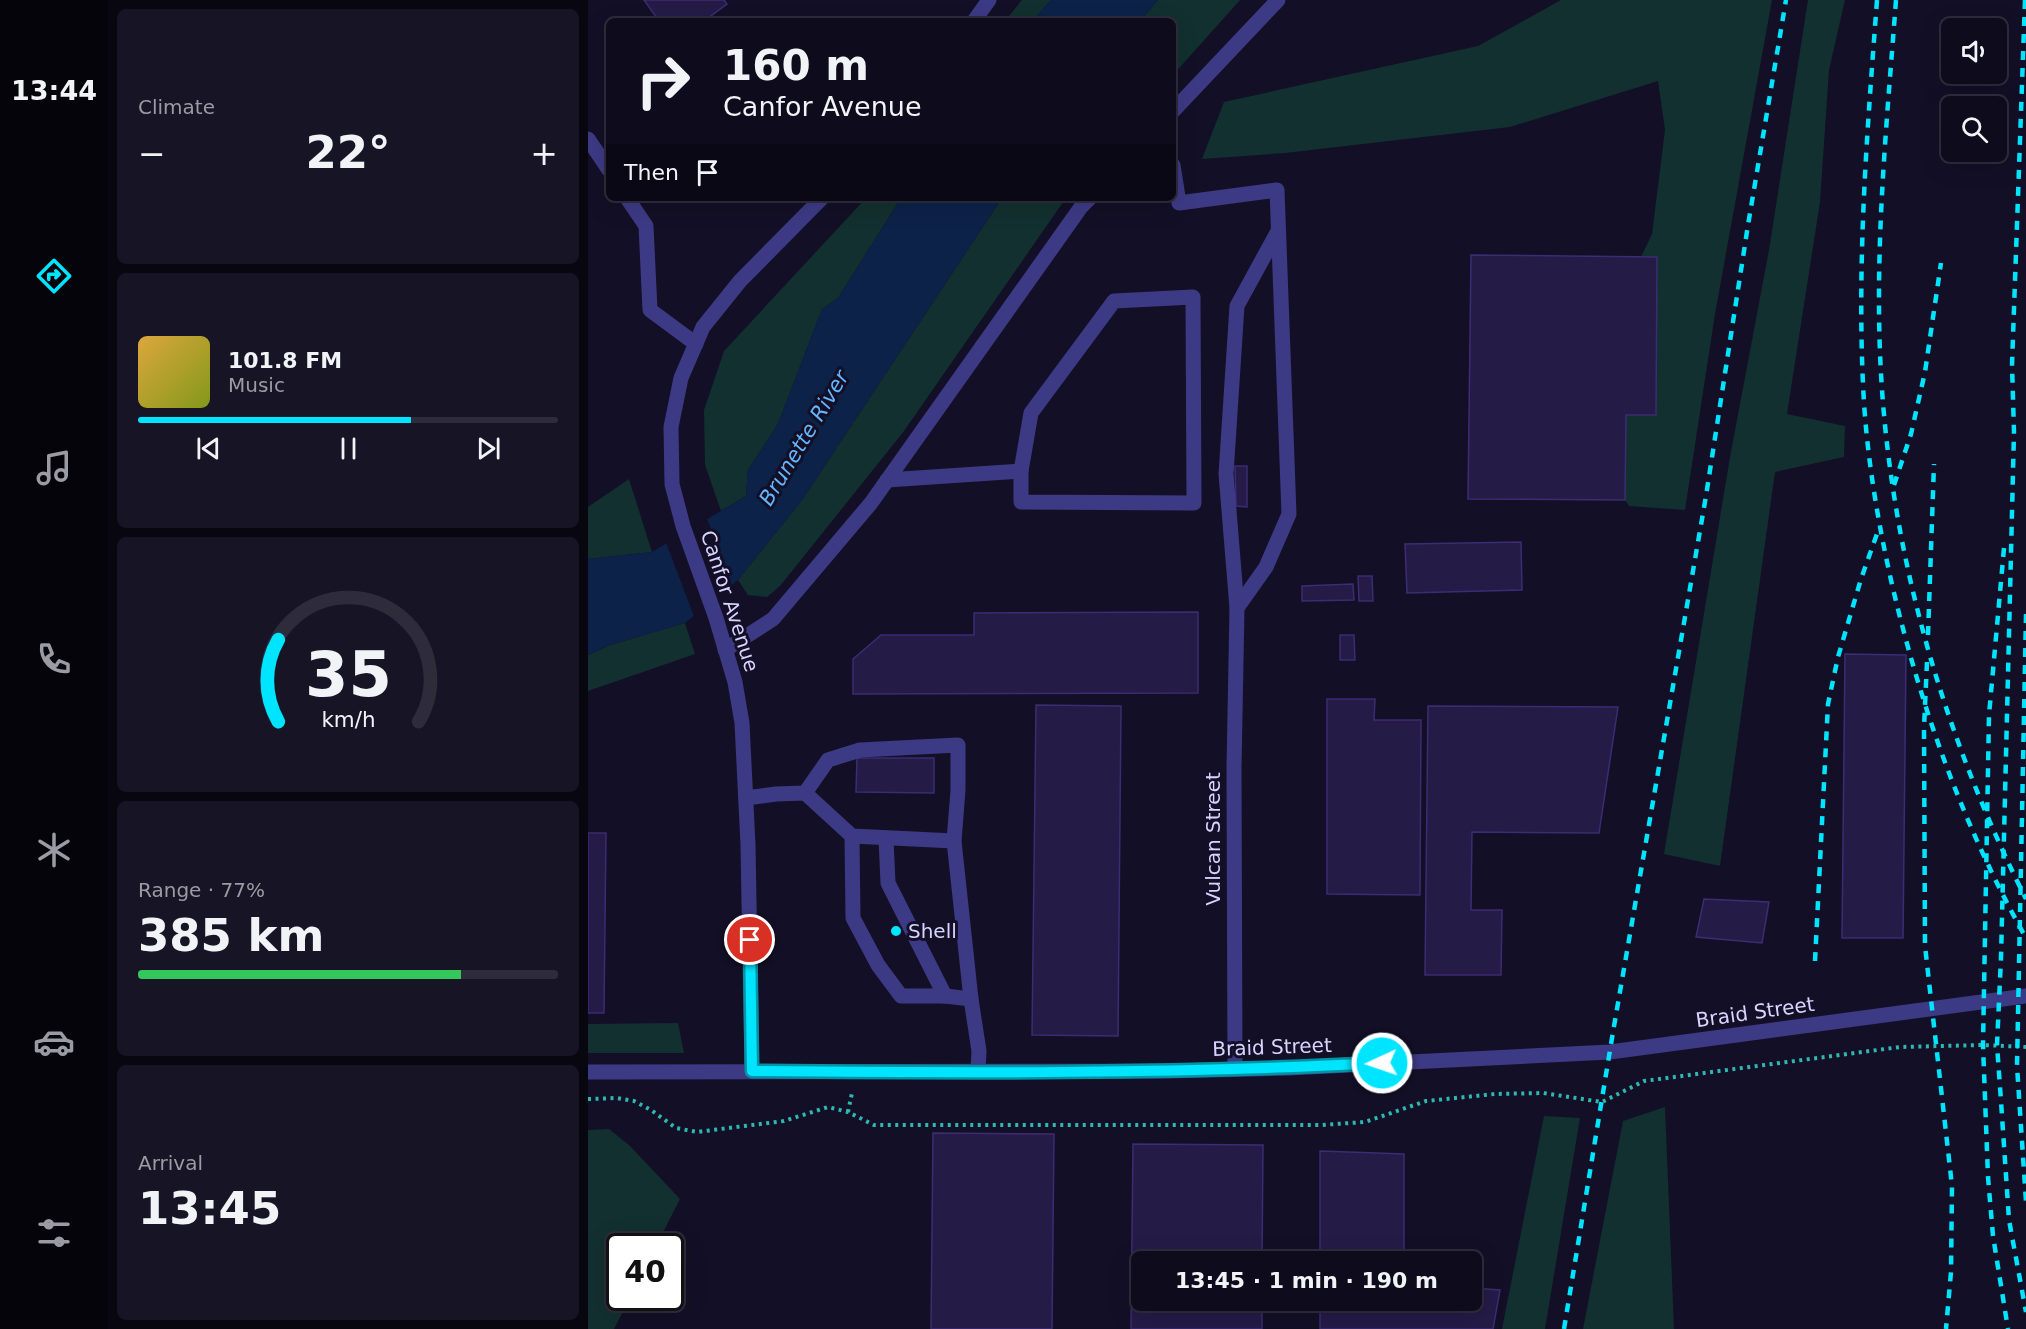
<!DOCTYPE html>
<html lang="en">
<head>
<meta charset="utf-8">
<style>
  :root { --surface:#0e0b1c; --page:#171425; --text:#f1f3f6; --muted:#9b9ba3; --line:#2e2b3b; --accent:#00e5ff }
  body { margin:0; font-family:"DejaVu Sans",sans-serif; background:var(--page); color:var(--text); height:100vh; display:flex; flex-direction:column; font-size:22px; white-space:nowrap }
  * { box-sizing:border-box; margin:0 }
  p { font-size:20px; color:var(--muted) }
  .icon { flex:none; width:33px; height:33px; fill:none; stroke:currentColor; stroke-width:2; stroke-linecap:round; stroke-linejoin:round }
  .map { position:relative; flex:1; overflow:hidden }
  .side { display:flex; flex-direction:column; gap:9px; padding:9px; background:#08060f; width:480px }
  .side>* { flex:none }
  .hud { position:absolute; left:18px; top:18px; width:570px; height:183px; border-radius:9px; box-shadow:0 6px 24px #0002,0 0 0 2px var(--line); background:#0e0b1c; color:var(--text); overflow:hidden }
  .controls { position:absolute; left:1353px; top:18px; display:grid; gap:12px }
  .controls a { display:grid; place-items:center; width:66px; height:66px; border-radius:9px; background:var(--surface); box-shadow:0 6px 24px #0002,0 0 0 2px var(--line); font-size:30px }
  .speed { position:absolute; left:18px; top:1233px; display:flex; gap:12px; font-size:30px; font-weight:700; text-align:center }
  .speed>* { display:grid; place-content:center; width:78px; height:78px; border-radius:50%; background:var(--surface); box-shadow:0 6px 24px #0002,0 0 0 2px var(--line); line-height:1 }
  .speed .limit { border:3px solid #111; border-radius:9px; background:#fff; color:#111 }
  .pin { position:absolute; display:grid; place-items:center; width:51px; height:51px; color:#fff; margin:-26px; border:3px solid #fff; border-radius:50%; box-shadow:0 2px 6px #0007 }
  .me { position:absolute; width:66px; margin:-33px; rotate:267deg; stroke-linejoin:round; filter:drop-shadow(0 0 4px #0008) }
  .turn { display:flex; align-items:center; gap:21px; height:126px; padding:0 18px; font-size:27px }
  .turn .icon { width:78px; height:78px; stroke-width:2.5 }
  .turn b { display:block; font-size:42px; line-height:51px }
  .then { display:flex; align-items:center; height:57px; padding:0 18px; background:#0003; gap:12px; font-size:22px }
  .big { font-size:45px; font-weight:800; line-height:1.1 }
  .side .card { flex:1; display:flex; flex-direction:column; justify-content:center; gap:9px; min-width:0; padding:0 21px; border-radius:9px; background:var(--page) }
  .side .dial { align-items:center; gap:0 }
  .dial svg { height:156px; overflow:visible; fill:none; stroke:var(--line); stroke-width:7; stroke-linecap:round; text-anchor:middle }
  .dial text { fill:var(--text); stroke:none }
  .song { display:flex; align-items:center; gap:18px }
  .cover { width:72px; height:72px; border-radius:9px; background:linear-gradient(135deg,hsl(40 70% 55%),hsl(70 70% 35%)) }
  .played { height:6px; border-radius:3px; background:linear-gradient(90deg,var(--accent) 65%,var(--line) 65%) }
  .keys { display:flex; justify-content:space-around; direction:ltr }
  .heat { display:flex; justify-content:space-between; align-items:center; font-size:33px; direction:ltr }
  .charge { height:9px; border-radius:4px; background:linear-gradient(90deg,#34c759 77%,var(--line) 0) }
  .trip { position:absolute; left:543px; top:1251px; width:351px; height:60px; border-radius:9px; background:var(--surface); box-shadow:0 6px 24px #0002,0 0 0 2px var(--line); font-weight:800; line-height:60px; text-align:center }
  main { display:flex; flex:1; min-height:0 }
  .tabs { display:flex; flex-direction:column; width:108px; justify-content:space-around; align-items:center; background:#06040b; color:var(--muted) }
  .tabs .icon { width:42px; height:42px }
  .tabs .current { color:var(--accent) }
  .tabs b { font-size:27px; color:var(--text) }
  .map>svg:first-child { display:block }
  .green { fill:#12302f }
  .water { fill:#0c2248 }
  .pier { fill:#130f26 }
  .building { fill:#241b47; stroke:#3b2d73; stroke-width:1.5 }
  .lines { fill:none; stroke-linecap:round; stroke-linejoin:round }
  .path { stroke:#2fb8b0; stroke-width:4; stroke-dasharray:3 4.5; stroke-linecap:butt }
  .minor { stroke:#3d3a85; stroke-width:15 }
  .rail { stroke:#00e5ff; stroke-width:4.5; stroke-dasharray:9 8; stroke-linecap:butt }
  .route-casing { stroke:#0095a6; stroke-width:15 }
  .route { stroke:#00e5ff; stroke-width:10 }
  .poi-dot { fill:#00e5ff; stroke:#130f26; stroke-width:2 }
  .labels { text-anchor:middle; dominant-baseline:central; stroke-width:6; stroke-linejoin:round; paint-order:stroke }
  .street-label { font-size:20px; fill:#d9d4ff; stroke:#130f26 }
  .poi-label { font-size:20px; fill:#d9d4ff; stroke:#130f26; text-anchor:start }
  .water-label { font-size:21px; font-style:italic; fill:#62b6ff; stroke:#130f26 }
</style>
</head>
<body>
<main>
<nav class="tabs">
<b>13:44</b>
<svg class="icon current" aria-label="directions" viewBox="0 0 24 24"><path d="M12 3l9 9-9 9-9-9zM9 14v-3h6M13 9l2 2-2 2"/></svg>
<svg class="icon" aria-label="music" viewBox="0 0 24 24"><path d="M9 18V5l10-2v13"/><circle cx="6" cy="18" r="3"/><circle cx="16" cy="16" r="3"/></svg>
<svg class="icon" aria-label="phone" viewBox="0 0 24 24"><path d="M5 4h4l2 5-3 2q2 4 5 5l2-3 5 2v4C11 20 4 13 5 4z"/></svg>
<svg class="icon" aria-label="climate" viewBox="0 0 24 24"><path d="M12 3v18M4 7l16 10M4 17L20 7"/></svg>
<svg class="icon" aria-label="car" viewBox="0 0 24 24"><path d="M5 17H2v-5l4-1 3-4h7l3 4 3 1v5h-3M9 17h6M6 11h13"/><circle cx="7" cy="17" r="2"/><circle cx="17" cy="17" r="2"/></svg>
<svg class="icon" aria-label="filters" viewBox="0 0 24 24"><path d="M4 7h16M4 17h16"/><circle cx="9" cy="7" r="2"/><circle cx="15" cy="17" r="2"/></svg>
</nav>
<section class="side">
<div class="card"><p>Climate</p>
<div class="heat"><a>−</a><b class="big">22°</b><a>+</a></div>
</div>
<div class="card">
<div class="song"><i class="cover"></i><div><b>101.8 FM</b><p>Music</p></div></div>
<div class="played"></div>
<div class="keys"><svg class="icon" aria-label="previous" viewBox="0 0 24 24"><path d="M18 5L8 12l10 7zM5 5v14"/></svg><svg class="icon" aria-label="pause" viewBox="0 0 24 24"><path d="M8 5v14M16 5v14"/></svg><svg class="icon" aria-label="next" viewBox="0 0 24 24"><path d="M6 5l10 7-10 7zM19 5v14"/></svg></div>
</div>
<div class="card dial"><svg viewBox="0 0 100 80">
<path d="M14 69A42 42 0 1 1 86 69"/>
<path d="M14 69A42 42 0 0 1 14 27" stroke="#00e5ff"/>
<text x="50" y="56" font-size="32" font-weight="700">35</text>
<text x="50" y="72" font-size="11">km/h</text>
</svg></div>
<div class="card"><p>Range · 77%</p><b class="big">385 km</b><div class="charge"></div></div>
<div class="card"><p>Arrival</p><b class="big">13:45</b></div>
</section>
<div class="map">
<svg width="1438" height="1329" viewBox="0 0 1438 1329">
  <rect width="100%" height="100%" fill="#130f26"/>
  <g class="green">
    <polygon points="434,0 463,0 444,21 417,21"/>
    <polygon points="570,0 652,0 585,75 585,21 552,21"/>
    <polygon points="973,0 1184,0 1127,314 1097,510 1041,506 1037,500 1038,415 1068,414 1069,257 1053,257 1064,234 1077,130 1070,81 922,127 697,153 614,159 636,102 890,46"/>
    <polygon points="1220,0 1257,0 1241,70 1232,202 1199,414 1257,426 1256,457 1187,472 1132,866 1076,854 1142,457 1181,250"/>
    <polygon points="278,198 313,198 250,298 234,309 190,424 160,470 158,496 133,511 117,465 116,410 136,351"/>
    <polygon points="414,198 478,198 316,431 192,586 179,597 160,595 150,580 214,500"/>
    <polygon points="41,479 64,552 0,559 0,507"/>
    <polygon points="97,623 107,654 0,691 0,655 22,645"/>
    <polygon points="90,1023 96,1053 0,1053 0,1024"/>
    <polygon points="1077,1107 1086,1329 995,1329 1035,1121"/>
    <polygon points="956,1116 992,1118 957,1329 914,1329"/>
    <polygon points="21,1129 42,1146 92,1199 68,1246 32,1246 32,1298 42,1298 26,1329 0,1329 0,1130"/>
  </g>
  <g class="water">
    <polygon points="463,0 570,0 552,21 444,21"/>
    <polygon points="313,198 414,198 214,500 150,580 97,623 22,645 0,655 0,559 64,552 158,496 160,470 190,424 234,309 250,298"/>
  </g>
  <polygon class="pier" points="118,516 145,588 107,619 77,540"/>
  <g class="building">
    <polygon points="56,0 136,0 139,4 116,21 71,21"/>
    <polygon points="883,255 1069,257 1068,415 1038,415 1037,500 880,499"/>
    <polygon points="647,466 659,466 659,507 648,506"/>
    <polygon points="933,542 934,590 819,593 817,544"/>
    <polygon points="770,576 784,576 785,601 771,601"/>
    <polygon points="765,584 766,600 714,601 714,586"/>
    <polygon points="610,612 610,693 265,694 265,659 293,635 386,635 386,613"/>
    <polygon points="752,635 766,635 767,660 752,660"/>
    <polygon points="1257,654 1318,655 1315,938 1254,938"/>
    <polygon points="739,699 787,699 786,720 833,720 832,895 739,894"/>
    <polygon points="448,705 533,706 530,1036 444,1035"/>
    <polygon points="840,706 1030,707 1011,833 884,832 883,910 914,910 913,975 837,975"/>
    <polygon points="269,758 346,758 346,793 268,792"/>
    <polygon points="0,833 18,833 16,1013 0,1013"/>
    <polygon points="1116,899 1181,902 1174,943 1108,937"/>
    <polygon points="345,1133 466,1134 464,1329 343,1329"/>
    <polygon points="545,1144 675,1145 674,1262 554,1262 554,1300 674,1300 674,1329 543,1329"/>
    <polygon points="732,1151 816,1154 816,1262 732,1262"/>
    <polygon points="884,1288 912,1290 905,1329 732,1329 732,1300 884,1300"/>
  </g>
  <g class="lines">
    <g class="path">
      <polyline points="0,1099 29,1098 46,1101 63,1110 88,1128 109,1132 196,1121 240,1107 260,1112 286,1125 733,1125 777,1122 838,1101 907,1094 955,1093 1014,1102 1056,1081 1312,1047 1395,1045 1438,1047"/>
      <polyline points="260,1112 264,1093"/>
    </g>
    <g class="minor">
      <polyline points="386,21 401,0"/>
      <polyline points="585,111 690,0"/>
      <polyline points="0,139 21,170"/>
      <polyline points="585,165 591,203 689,190 701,514 678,567 649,608"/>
      <polyline points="39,198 58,226 62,310 108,344"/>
      <polygon points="605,297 606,503 433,502 433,471 443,413 526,301"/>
      <polyline points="299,480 433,471"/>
      <polyline points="137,650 185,619 283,503 493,207 502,198"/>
      <polyline points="217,793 240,760 272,750 370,745 370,790 366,841"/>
      <polyline points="158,798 188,794 217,793 264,836 366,841 383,999 391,1051 390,1071"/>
      <polyline points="264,836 265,918 290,965 313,996 357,996"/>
      <polyline points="298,839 300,883 357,996 383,999"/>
      <polyline points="647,1069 646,768 649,608 638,474 649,306 690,231"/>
      <polyline points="164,1071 160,845 154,723 147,682 128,618 95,526 84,484 83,427 93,378 115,327 152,281 234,198"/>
      <polyline points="0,1072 581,1071 701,1068 1022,1052 1438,996"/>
    </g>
    <g class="rail">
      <path d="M1289 0C1279 134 1268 268 1276 403 1280 463 1290 522 1303 580 1332 706 1375 826 1438 938"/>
      <path d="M1308 0C1298 134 1284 269 1295 403 1309 576 1360 744 1438 899"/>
      <polyline points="1437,0 1424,365 1426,432 1413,958 1409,1045 1413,1101 1421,1220 1438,1312"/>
      <polyline points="1306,485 1323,434 1337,372 1353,263"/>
      <polyline points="1416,548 1401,715 1395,1045 1400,1177 1405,1236 1420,1329"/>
      <polyline points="1438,614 1429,1066 1438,1202"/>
      <polyline points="1340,635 1346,464"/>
      <polyline points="1339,662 1336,728 1337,946 1364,1186 1363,1272 1358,1329"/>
      <polyline points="1227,961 1240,704 1250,657 1273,579 1291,528"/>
      <polyline points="976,1329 1025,1032 1118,496 1160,225 1198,0"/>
    </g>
  </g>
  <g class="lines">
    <defs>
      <path id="route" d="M162 940 164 1071C374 1073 584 1074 794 1063"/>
    </defs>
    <use href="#route" class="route-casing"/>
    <use href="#route" class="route"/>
  </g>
  <circle class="poi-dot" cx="308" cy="931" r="6"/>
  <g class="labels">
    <g class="street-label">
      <text transform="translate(142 601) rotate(72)">Canfor Avenue</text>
      <text transform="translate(625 839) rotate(-90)">Vulcan Street</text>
      <text transform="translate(1167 1012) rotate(-8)">Braid Street</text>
      <text transform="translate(684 1047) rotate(-2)">Braid Street</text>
    </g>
    <g class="poi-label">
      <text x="320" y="931">Shell</text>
    </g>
    <g class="water-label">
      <text transform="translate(216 438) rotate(-59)">Brunette River</text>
    </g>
  </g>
</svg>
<div class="controls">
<a><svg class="icon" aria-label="sound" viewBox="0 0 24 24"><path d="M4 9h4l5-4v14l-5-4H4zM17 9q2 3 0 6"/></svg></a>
<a><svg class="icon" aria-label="search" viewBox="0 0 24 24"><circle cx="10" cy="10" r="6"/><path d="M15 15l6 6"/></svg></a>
</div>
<div class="speed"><div class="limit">40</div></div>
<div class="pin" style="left:162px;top:940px;background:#d93025"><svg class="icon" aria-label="arrive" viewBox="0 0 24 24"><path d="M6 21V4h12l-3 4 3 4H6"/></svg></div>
<svg class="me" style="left:794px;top:1063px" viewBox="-20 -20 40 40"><circle r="17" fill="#00e5ff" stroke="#fff" stroke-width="3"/><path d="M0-11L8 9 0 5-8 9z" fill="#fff"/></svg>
<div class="trip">13:45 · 1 min · 190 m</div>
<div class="hud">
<div class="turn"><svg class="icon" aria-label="right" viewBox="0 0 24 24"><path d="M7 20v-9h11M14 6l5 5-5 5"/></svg><div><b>160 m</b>Canfor Avenue</div></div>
<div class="then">Then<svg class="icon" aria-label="arrive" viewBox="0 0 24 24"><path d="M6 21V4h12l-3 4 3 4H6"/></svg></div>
</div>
</div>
</main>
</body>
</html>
